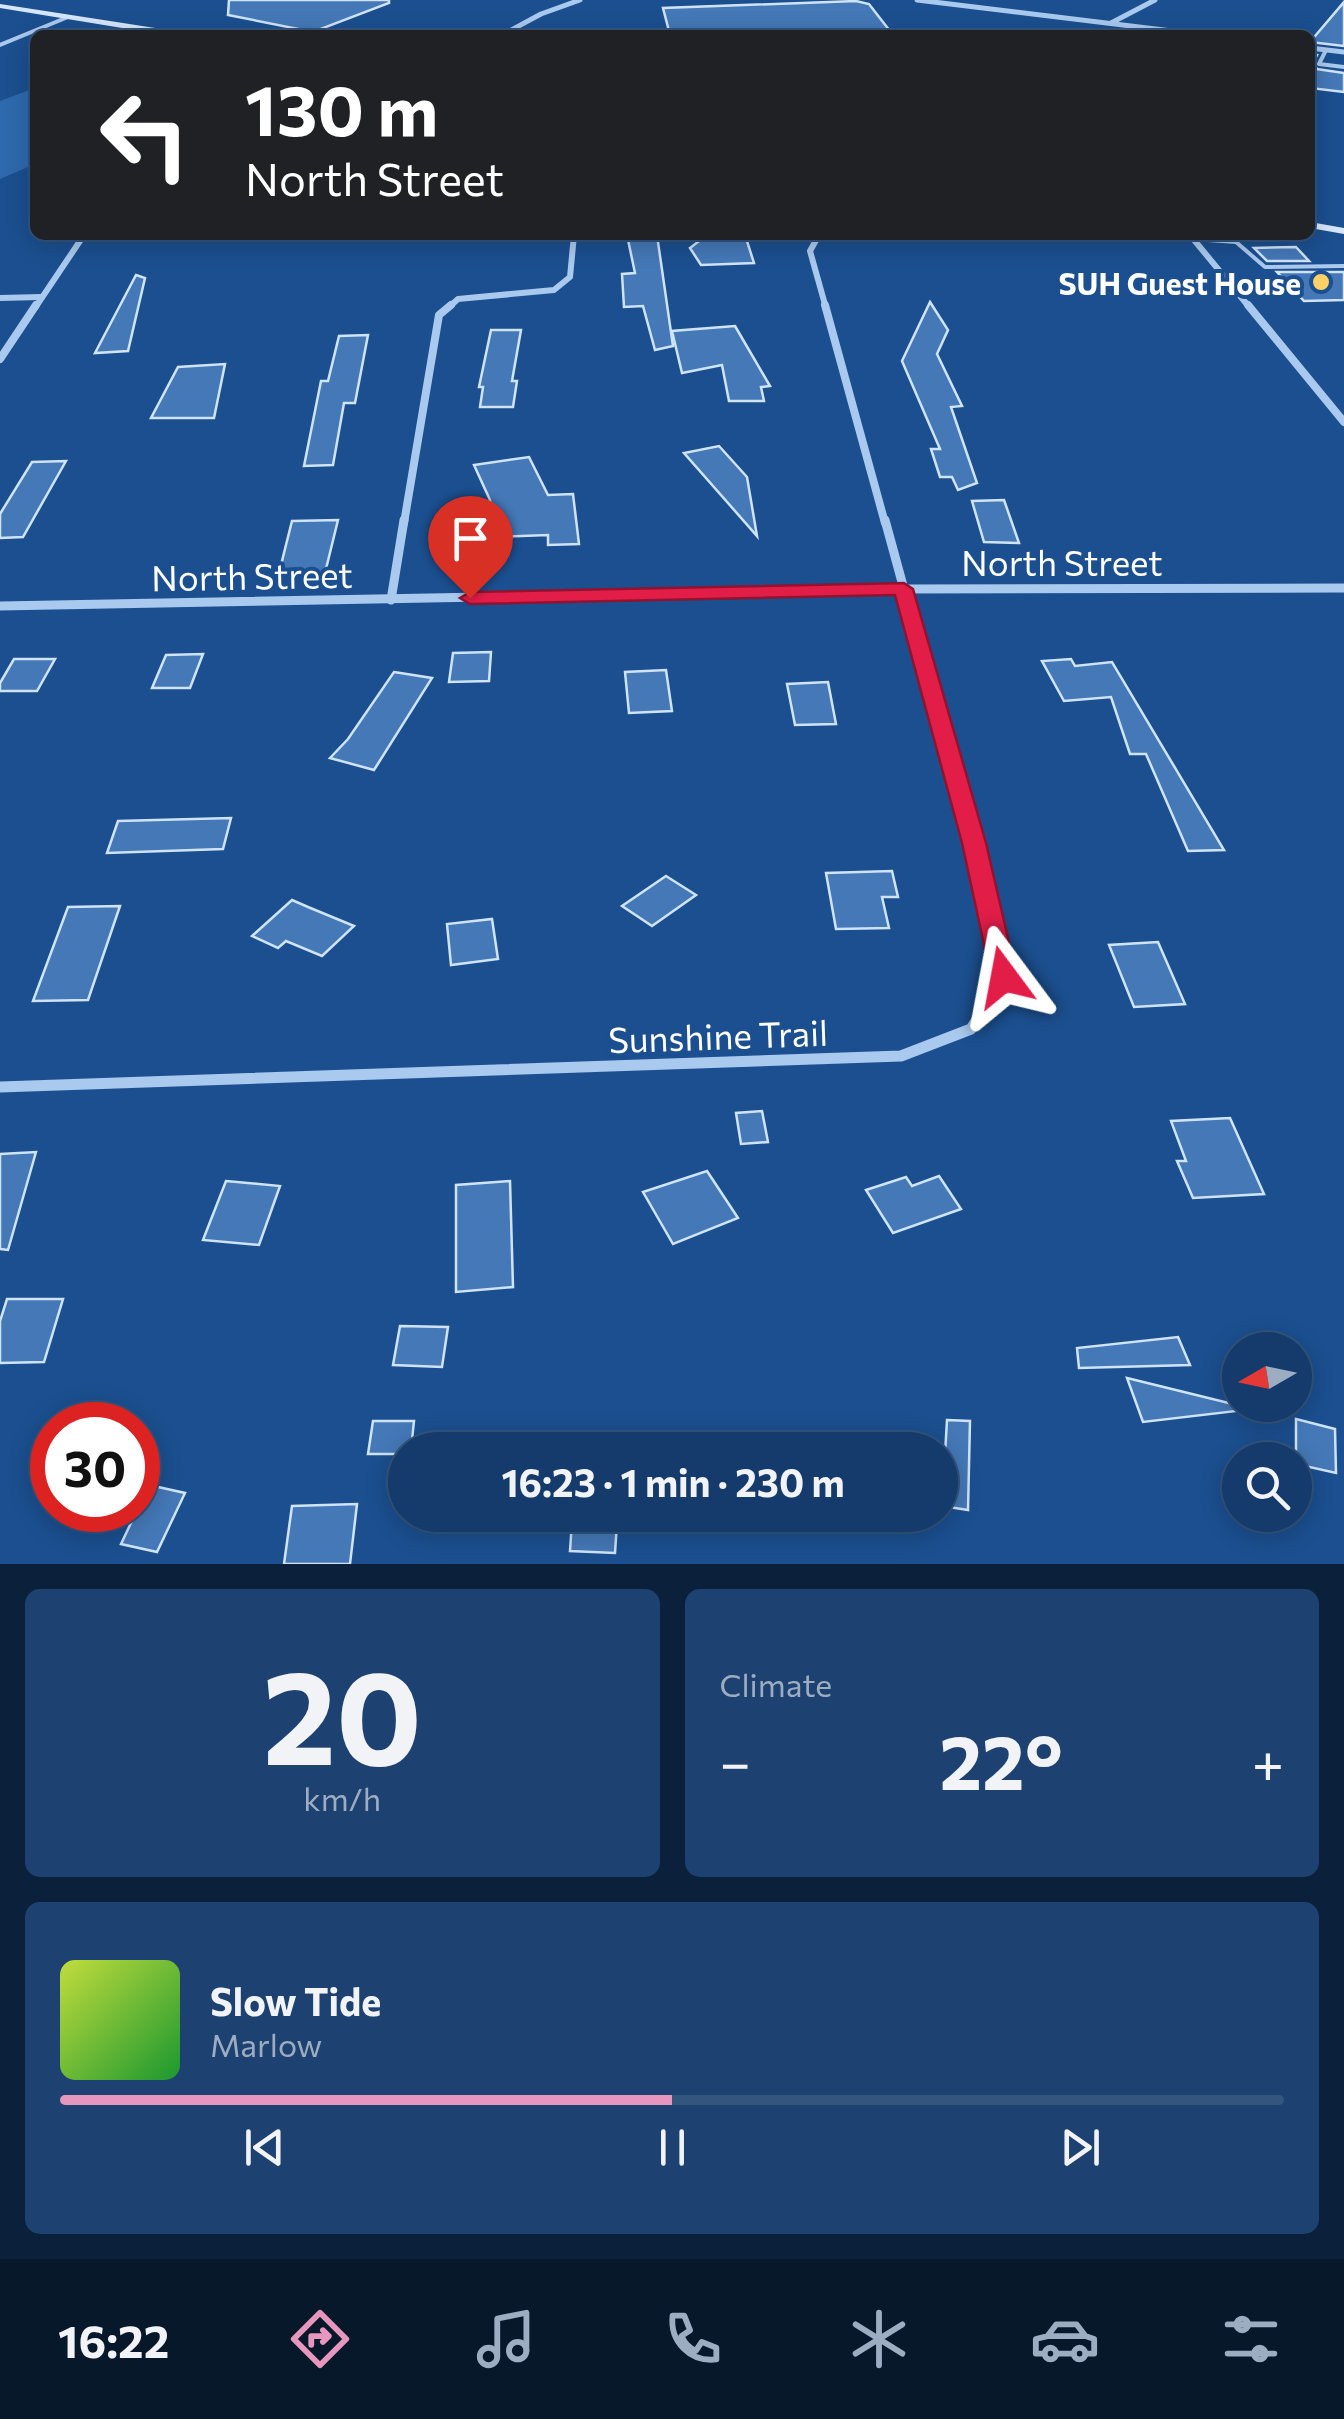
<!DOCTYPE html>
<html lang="en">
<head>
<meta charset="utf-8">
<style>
  :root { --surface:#143b6b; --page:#1d4271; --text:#f1f3f6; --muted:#9dadc1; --line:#33557e; --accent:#e797bd }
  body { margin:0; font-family:Commissioner,sans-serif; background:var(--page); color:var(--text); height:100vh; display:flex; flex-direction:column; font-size:38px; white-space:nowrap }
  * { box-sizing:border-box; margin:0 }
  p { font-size:32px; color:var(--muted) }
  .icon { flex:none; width:55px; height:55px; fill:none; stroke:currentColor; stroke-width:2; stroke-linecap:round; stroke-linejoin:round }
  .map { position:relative; height:1564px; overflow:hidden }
  .side { display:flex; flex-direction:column; gap:25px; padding:25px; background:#0b203b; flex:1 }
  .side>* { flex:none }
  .hud { position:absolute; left:30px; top:30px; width:1285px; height:210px; border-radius:15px; box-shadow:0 5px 25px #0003,0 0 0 2px var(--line); background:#202124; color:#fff; overflow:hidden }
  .needle { width:65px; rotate:261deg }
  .controls { position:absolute; left:1222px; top:1332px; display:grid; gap:20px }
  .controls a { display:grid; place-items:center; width:90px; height:90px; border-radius:50%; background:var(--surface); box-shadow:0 5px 25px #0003,0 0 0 2px var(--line); font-size:50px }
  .speed { position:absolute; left:30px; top:1402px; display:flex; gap:20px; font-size:50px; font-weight:700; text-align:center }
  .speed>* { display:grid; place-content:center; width:130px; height:130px; border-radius:50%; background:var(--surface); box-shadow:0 5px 25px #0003,0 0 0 2px var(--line); line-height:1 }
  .speed .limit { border:15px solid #d22; background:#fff; color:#111 }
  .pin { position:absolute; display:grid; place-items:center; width:85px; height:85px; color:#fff; margin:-102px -42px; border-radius:50% 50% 50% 0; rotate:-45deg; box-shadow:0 0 10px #0007 }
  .pin .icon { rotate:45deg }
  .me { position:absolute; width:110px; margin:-55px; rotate:347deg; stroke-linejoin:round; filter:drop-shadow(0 0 8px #0008) }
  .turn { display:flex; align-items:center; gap:35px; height:210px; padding:0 50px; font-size:45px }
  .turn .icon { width:130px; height:130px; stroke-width:2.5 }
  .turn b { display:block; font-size:70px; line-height:85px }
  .big { font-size:75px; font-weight:700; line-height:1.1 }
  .side .widget { flex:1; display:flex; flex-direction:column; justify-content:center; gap:15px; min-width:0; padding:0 35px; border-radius:15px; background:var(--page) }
  .side .dial { align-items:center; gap:0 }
  .dial b { font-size:130px; line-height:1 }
  .song { display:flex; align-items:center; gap:30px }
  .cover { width:120px; height:120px; border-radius:15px; background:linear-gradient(135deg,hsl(70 70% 55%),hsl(130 70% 35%)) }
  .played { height:10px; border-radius:5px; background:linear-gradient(90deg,var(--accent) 50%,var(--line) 50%) }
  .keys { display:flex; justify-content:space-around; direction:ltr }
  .heat { display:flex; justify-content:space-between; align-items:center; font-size:55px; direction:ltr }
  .side .tiles { flex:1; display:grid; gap:25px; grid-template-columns:1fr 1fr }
  .widget:last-child { grid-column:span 2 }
  .trip { position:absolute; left:388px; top:1432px; width:570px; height:100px; border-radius:50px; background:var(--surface); box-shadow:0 5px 25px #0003,0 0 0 2px var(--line); font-weight:700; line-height:100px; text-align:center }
  .dock { display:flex; height:160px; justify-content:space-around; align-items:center; background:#08182b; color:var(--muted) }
  .dock .icon { width:70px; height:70px }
  .dock .selected { color:var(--accent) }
  .dock b { font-size:45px; color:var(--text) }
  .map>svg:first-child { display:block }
  .green { fill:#2e69ad }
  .building { fill:#4478b7; stroke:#cfe3fa; stroke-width:2.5 }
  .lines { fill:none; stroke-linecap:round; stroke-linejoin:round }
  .service { stroke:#a9c9ee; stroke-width:4 }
  .minor-far4 { stroke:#a9c9ee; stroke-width:5 }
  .minor-far3 { stroke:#a9c9ee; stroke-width:6 }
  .minor-far2 { stroke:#a9c9ee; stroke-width:8 }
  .minor-far1 { stroke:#a9c9ee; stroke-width:9 }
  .minor { stroke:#a9c9ee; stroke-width:11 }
  .secondary { fill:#d6e6fa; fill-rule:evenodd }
  .route { fill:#e11d48; stroke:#92132f; stroke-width:2.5 }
  .poi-dot { fill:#ffd166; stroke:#1b4f8f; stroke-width:4 }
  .labels { text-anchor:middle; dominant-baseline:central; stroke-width:8; stroke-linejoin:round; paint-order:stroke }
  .far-poi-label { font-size:30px; font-weight:bold; fill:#fff; stroke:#1b4f8f; text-anchor:end }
  .street-label { font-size:35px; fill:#fff; stroke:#1b4f8f }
</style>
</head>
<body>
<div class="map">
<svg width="1344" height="1564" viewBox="0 0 1344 1564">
  <rect width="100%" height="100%" fill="#1b4f8f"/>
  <polygon class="green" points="35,88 35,164 0,179 0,101"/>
  <g class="building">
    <polygon points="229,0 389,0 389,3 313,32 228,15"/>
    <polygon points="856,1 869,4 890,31 838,32 840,35 670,35 663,8"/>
    <polygon points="1344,2 1344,46 1310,42"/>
    <polygon points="1310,54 1317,55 1313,63 1317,69 1344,73 1344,92 1310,88"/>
    <polygon points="627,235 657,235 673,346 655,350 643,306 624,307 622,274 635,273"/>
    <polygon points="707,235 746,238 754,263 701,265 690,248"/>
    <polygon points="1296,247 1309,261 1267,261 1254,248"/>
    <polygon points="1277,272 1344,272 1344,300 1304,301"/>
    <polygon points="136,275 145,278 128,351 95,353"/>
    <polygon points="930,302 948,330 937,354 962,406 951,407 977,483 958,490 952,477 940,477 931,449 940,449 902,361"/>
    <polygon points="735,326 770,386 761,387 764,401 729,401 722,365 682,373 672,331"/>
    <polygon points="491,330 521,330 512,381 517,381 513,407 480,407 483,387 479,387"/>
    <polygon points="368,335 355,403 344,403 333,465 304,466 321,381 328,381 339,336"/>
    <polygon points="225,364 214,418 151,418 178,367"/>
    <polygon points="719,446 747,477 757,536 684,453"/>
    <polygon points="529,457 548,495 573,494 579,544 548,545 548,535 492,537 490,500 474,465"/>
    <polygon points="66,461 23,537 0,538 0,514 32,462"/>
    <polygon points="1004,500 1019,543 984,542 972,501"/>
    <polygon points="338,520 325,573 279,573 292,521"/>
    <polygon points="491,652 489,681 449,682 453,653"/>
    <polygon points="203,654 190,688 152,688 166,655"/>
    <polygon points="14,659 55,659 37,691 0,691 0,683"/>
    <polygon points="1071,659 1075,666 1112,662 1224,850 1188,851 1146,754 1130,754 1111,697 1064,701 1042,661"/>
    <polygon points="666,670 672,711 629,713 625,672"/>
    <polygon points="394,672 432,678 374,770 330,758 348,739"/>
    <polygon points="828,682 836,724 795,725 787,684"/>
    <polygon points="231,818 223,849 107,853 118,821"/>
    <polygon points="892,871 898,897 882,897 889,928 836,929 826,873"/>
    <polygon points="666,876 696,895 652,926 622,906"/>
    <polygon points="292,900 308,907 354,926 322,956 286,941 278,948 252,936"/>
    <polygon points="120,906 88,1000 33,1001 68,907"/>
    <polygon points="492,919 498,959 451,965 447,924"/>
    <polygon points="1158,942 1185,1004 1134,1007 1109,945"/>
    <polygon points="762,1111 768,1142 741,1144 736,1113"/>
    <polygon points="1230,1118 1264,1194 1193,1198 1177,1161 1186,1161 1171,1121"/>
    <polygon points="36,1152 8,1250 0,1249 0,1154"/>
    <polygon points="707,1171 738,1218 673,1244 643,1192"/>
    <polygon points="939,1176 961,1209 893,1233 866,1190 906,1177 912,1186"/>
    <polygon points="226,1181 280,1186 259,1245 203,1240"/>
    <polygon points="510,1181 513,1287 456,1292 456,1185"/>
    <polygon points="7,1299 63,1299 44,1362 0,1363 0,1321"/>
    <polygon points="400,1326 448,1327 442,1367 393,1365"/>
    <polygon points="1178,1337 1190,1365 1079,1368 1077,1348"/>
    <polygon points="1127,1378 1245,1407 1245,1410 1143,1422"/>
    <polygon points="1296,1419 1335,1429 1336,1473 1296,1464"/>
    <polygon points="947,1420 970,1421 968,1510 942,1506"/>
    <polygon points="373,1421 414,1421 411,1450 405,1450 405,1454 368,1454"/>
    <polygon points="149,1485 185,1493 157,1552 121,1544"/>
    <polygon points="357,1504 350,1564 284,1564 292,1506"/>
    <polygon points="572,1521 617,1523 615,1553 570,1551"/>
  </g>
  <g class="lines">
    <g class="service">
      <polyline points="0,45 68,17"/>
      <polyline points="1326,50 1319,64 1344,67"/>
      <polyline points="1194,239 1236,242 1265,267 1344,266"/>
    </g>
    <g class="minor-far4">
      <polyline points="917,0 1205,35"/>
      <polyline points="1111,23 1155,0"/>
      <polyline points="502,35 541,14 580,0"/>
      <polyline points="1310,48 1344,52"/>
    </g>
    <g class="minor-far3">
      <polyline points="819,235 810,251 826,308"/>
      <polyline points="1190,235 1250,308"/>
      <polyline points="0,298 41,297"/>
      <polyline points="35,308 84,235"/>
      <polyline points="448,308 458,299 554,290 570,277 574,235"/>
    </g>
    <g class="minor-far2">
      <polyline points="825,305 885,523"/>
      <polyline points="1248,305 1344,422"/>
      <polyline points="0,359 36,305"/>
      <polyline points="404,523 439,315 451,305"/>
    </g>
    <g class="minor-far1">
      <polyline points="885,520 960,794"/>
      <polyline points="391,600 404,520"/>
      <polyline points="0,606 904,589 1344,588"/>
    </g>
    <polyline class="minor" points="0,1087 901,1056 971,1029 1004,977 960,791"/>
    <g class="secondary">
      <polygon points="0,4 181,32 185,35 165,35 0,8"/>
      <polygon points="1310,222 1344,228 1344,234 1310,228"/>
    </g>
  </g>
  <polygon class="route" points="904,583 913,589 986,843 1017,977 1013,984 995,984 991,977 962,843 895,595 470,604 460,598 470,592"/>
  <circle class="poi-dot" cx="1321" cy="282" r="10"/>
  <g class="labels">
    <g class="far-poi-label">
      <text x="1301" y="282">SUH Guest House</text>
    </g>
    <g class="street-label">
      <text x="1062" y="561">North Street</text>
      <text transform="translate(252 575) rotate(-1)">North Street</text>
      <text transform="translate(718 1035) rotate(-2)">Sunshine Trail</text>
    </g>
  </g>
</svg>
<div class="controls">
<a><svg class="needle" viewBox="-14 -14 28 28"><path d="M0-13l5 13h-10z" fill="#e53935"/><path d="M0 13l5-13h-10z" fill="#9dadc1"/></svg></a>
<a><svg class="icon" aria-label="search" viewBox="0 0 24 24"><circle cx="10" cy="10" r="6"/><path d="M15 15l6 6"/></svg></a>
</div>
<div class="speed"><div class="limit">30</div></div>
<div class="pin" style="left:470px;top:598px;background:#d93025"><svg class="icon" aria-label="arrive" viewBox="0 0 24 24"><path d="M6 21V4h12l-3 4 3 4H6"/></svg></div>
<svg class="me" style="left:1004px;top:977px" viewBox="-20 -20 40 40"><path d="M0-17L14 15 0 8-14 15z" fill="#e11d48" stroke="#fff" stroke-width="4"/></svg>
<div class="trip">16:23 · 1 min · 230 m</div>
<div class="hud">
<div class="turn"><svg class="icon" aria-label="left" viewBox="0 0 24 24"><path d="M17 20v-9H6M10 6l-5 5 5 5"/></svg><div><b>130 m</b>North Street</div></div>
</div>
</div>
<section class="side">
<div class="tiles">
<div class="widget dial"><b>20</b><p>km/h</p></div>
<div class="widget"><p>Climate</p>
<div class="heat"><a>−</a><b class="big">22°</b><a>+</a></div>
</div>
<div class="widget">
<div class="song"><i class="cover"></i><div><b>Slow Tide</b><p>Marlow</p></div></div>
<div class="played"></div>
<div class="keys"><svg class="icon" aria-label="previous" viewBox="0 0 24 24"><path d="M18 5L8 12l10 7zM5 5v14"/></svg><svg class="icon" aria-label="pause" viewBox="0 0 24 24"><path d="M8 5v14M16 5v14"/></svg><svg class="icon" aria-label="next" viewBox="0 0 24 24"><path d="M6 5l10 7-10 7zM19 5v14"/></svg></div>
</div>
</div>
</section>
<nav class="dock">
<b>16:22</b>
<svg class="icon selected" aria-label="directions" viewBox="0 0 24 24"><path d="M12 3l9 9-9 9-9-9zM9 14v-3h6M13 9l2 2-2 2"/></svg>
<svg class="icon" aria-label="music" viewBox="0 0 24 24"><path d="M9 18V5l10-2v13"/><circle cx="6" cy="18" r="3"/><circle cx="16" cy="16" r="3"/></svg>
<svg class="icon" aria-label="phone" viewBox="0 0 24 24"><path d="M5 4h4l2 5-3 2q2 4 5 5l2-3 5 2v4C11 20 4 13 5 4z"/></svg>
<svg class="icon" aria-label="climate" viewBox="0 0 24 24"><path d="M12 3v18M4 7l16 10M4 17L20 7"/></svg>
<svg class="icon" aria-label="car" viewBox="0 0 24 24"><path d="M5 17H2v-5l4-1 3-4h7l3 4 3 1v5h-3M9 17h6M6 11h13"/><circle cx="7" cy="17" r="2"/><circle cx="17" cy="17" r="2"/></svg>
<svg class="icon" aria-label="filters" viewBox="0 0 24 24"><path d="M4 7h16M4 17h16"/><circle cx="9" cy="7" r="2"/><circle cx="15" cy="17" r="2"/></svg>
</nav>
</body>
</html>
